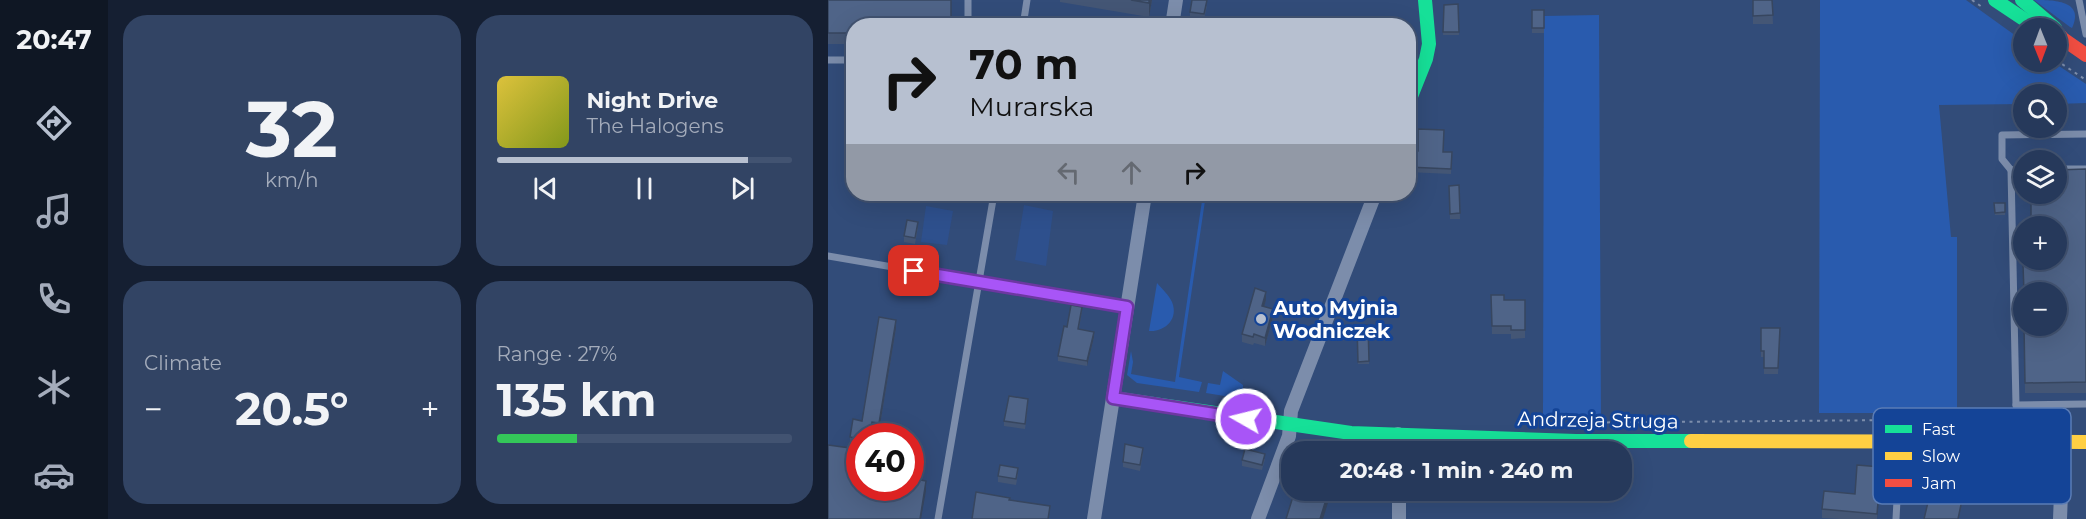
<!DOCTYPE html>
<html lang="en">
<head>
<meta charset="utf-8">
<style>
  :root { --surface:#26395b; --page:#324464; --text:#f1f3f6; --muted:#a4acbb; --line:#425371; --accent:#b7c0d0 }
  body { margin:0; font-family:Montserrat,sans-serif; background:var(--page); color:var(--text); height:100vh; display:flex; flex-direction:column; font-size:22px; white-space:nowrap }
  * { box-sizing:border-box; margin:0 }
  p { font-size:20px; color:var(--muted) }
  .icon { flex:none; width:33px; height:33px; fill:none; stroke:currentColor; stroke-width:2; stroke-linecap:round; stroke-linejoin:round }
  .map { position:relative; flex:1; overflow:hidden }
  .panel { display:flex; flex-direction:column; gap:15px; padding:15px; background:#151f32; width:720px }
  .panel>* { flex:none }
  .guide { position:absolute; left:18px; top:18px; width:570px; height:183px; border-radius:24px; box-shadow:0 6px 24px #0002,0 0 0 2px var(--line); background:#b7c0d0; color:#111; overflow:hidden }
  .needle { width:39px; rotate:179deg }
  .tools { position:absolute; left:1185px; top:18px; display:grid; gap:12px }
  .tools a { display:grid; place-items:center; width:54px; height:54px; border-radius:50%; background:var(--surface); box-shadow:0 6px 24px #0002,0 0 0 2px var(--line); font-size:30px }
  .speed { position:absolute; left:18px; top:423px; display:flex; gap:12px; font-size:30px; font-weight:700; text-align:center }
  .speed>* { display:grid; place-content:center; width:78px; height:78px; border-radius:50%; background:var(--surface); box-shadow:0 6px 24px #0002,0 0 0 2px var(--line); line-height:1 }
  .speed .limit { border:9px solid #d22; background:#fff; color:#111 }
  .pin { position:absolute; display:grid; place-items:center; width:51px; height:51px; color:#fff; margin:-26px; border-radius:12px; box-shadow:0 3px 9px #0006 }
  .me { position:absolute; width:66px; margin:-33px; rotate:278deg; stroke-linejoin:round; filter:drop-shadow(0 0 4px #0008) }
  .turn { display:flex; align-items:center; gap:21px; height:126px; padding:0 24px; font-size:27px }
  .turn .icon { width:78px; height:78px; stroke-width:2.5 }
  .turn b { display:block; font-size:42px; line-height:51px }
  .lanes { display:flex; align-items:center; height:57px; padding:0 24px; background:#0003; justify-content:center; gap:30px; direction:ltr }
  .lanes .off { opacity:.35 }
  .big { font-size:45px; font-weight:700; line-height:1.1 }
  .panel .widget { flex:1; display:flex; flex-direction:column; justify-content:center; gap:9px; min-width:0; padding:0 21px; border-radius:24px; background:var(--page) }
  .panel .dial { align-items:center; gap:0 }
  .dial b { font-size:78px; line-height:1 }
  .song { display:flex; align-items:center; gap:18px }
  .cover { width:72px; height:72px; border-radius:9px; background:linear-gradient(135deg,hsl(50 70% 55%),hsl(70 70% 35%)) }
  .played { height:6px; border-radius:3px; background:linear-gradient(90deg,var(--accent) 85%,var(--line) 85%) }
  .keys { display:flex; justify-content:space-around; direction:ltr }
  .heat { display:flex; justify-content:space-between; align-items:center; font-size:33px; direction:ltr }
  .charge { height:9px; border-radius:4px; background:linear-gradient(90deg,#34c759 27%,var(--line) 0) }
  .panel .tiles { flex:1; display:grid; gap:15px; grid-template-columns:repeat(2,1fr) }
  .trip { position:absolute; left:453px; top:441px; width:351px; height:60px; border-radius:24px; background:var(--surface); box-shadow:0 6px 24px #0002,0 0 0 2px var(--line); font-weight:700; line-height:60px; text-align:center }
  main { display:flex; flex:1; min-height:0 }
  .menu { display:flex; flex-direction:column; width:108px; justify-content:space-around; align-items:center; background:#0f1724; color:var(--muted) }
  .menu .icon { width:42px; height:42px }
  .menu .active { color:var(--accent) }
  .menu b { font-size:27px; color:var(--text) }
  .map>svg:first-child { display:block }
  .green { fill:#295bae }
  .water { fill:#2e508d }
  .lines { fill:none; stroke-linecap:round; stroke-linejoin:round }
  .path { stroke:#7c8dab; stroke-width:2; stroke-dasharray:3 4.5; stroke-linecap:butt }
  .lane { stroke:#7c8dab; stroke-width:7 }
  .street { stroke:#7c8dab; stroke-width:14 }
  .fast { stroke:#16e098; stroke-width:14 }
  .slow { stroke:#ffcf43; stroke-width:14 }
  .jam { stroke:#f24e42; stroke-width:14 }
  .wall { fill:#445675 }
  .shaded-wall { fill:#37465f }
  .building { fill:#4f6488; stroke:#37465f; stroke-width:1.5 }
  .route-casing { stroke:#6d37a1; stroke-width:15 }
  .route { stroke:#a855f7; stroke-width:10 }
  .poi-dot { fill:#b7c0d0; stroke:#144497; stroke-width:2 }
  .labels { text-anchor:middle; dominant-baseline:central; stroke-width:6; stroke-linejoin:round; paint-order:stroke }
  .poi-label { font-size:20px; font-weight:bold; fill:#fff; stroke:#144497; text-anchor:start }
  .street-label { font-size:20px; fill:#fff; stroke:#144497 }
  .key { fill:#144497; stroke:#5a7cb6; stroke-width:1.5 }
  .key-label { font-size:16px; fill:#fff }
</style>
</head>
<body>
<main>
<nav class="menu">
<b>20:47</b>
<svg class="icon active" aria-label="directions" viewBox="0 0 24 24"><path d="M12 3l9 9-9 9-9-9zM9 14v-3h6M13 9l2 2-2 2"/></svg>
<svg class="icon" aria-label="music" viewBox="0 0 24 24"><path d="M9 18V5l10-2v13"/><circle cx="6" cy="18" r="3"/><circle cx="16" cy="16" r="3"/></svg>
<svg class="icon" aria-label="phone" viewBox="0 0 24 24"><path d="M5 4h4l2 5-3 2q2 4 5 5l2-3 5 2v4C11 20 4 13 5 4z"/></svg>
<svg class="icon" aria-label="climate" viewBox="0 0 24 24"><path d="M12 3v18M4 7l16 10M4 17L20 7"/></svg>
<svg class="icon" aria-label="car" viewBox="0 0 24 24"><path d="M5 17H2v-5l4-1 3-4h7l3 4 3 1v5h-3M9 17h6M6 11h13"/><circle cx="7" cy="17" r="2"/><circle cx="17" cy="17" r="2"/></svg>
</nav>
<section class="panel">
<div class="tiles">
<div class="widget dial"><b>32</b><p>km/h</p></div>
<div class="widget">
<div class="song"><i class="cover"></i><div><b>Night Drive</b><p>The Halogens</p></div></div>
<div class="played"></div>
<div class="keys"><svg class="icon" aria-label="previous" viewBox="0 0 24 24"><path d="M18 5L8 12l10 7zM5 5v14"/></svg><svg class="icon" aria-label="pause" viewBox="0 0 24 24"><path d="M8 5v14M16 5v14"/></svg><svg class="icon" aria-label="next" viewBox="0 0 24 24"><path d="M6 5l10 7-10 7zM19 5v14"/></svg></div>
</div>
<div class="widget"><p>Climate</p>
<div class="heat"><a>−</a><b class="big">20.5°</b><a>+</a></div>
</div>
<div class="widget"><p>Range · 27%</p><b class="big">135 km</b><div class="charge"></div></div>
</div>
</section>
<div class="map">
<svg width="1258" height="519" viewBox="0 0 1258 519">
  <rect width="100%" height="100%" fill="#324c79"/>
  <g class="green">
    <polygon points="992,0 1138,0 1195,41 1196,62 1225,62 1258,84 1258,103 1229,104 1228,94 1196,94 1195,104 1111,105 1123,237 1129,237 1129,422 1188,423 1189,430 1184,437 1124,435 1118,426 1107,426 1103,435 1091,437 1091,413 991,413"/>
    <path d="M1206 0C1225 0 1257 0 1244 28L1242 27Z"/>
    <polygon points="771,15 773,416 715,416 716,16"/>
    <polygon points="375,194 378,194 351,377 374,382 371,392 309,383 299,375 303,351 305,362 303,374 347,382"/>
    <path d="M329 283C334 289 341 295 344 302 351 319 337 332 321 331Z"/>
    <polygon points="395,371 415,385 415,399 378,393 380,383 392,385"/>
  </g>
  <g class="water">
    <polygon points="196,205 225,211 218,266 187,260"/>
    <polygon points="98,206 125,211 119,245 93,242"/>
  </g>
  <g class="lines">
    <g class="path">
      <polyline points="1144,0 1154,7"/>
      <polyline points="1228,60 1258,80"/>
      <polyline points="704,423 1076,420 1080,421 1082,426"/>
      <polyline points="1100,458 1104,459 1214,459 1221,464"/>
    </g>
    <g class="lane">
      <polyline points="1251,0 1258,34"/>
      <polyline points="140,26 140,0"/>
      <polyline points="195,26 199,0"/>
      <polyline points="0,60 26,60"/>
      <polyline points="1196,169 1183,170 1188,405 1197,441"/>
      <polyline points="1228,169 1258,169"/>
      <polyline points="1183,170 1174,159 1174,135 1258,134"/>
      <polyline points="0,256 299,307"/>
      <polyline points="1188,405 1258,404"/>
      <polyline points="110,519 166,194"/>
      <polyline points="1068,519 1072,444"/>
    </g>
    <g class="street">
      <polyline points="344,26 348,0"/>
      <polyline points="570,434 571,452"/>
      <polyline points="571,490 571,519"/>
      <polyline points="266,519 317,194"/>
      <polyline points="430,519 461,436 463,411 547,194"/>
      <polyline points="1232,519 1235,443"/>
    </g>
    <g class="fast">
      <polyline points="1167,0 1209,28"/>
      <polyline points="1194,0 1227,28"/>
      <polyline points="580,104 598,59 601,44 597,0"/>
      <polyline points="285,398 523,433 748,441 863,441"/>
    </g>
    <polyline class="slow" points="863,441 1258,442"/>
    <polyline class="jam" points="1228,31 1235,39 1258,55"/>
  </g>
  <g class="wall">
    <polygon points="0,0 26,26 26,44 0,44"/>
    <polygon points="232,0 324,0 321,17 232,2"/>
    <polygon points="925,0 944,0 945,24 925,24"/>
    <polygon points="630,4 631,35 615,35 616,5"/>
    <polygon points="379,6 376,19 362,17 362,12"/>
    <rect x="704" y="10" width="12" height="23"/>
    <polygon points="580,150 624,152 623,174 580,172"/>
    <polygon points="1258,169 1258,393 1197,393 1196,326"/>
    <polygon points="631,185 632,219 622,219 621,186"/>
    <polygon points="1166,203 1177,203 1177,215 1167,215"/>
    <polygon points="90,227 87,244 76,242 76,236"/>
    <polygon points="663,295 676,300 697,300 697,338 683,339 683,334 664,334"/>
    <polygon points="438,300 436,306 445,317 437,346 426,343 425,345 414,342 414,334"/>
    <polygon points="254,311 251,329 266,337 259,366 230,361 230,356 239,327"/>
    <polygon points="529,325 540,325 541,364 530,364"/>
    <polygon points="68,328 51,431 44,430 32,436 32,446 22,445 22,437 34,421"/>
    <polygon points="933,328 952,328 950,374 936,374 936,357 933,357"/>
    <polygon points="200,405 197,429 176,426 176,421"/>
    <polygon points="315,453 312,471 295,467 295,462"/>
    <polygon points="437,459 434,470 414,466 414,460"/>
    <polygon points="1097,471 1136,473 1137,498 1135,498 1130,519 1096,519 1100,501 1097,501"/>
    <polygon points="190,474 188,485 170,482 170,476"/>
    <polygon points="1053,475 1049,519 1011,519 994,518 994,509 1027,494"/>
  </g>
  <g class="shaded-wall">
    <polygon points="321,0 324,0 321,17"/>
    <polygon points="438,292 438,300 434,314 434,306"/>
    <polygon points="445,309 445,317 437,346 437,338"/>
    <polygon points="68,320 68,328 51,431 51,423"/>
    <polygon points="266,332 266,337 259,366 259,361"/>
    <polygon points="22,448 22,459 18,478 18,468"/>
    <polygon points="1053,467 1053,475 1049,519 1049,514"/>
    <polygon points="98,481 98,491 93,519 92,519"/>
    <polygon points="501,490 504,490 495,519 492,519"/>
  </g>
  <g class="building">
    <polygon points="0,0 123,0 123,26 26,26 26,33 0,33"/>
    <polygon points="303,0 321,0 321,3"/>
    <polygon points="364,0 379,0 376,14 362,12"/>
    <polygon points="925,0 944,0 945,15 925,16"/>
    <polygon points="630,4 631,32 615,32 616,5"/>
    <rect x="704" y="10" width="12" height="18"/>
    <polygon points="590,129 616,130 615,152 624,152 623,169 580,167 580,150 590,151"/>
    <polygon points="1258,169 1258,382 1197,383 1196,326 1228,326 1228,292 1196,292 1195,265 1203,265 1203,260 1228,260 1228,226 1203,226 1203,194 1228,194 1228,170"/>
    <polygon points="631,185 632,213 622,214 621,186"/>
    <polygon points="1166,203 1177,203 1177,212 1167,213"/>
    <polygon points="79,220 90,222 87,238 76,236"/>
    <polygon points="427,288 438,292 434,306 445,309 437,338 426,334 425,337 414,334"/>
    <polygon points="663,295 676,295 676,300 697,300 697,330 683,330 683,326 664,326"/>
    <polygon points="243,305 254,307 250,329 266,332 259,361 230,356 236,326 239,327"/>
    <polygon points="51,317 68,320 51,423 44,422 42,436 32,436 32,439 22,437 25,419 34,421"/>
    <polygon points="529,325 540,325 541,361 530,362"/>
    <polygon points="933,328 952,328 950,368 936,368 936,351 933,351"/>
    <polygon points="181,396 200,399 197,424 176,421"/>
    <polygon points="297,444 315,448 312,465 295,462"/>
    <polygon points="0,445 22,448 18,468 32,470 32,488 82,488 82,478 98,481 92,519 0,519"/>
    <polygon points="651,448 651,452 621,452 621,449"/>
    <polygon points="417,449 437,454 434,465 414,460"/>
    <polygon points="172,465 190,468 188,479 170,476"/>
    <polygon points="1029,465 1053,467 1049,514 994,509 996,491 1027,494"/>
    <polygon points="1097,471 1136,473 1137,495 1135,495 1130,519 1096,519 1101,498 1097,498"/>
    <polygon points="467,490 501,490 492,519 458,519"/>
    <polygon points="148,492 182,498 181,500 222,506 220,519 144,519"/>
  </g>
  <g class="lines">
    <defs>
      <polyline id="route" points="86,271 299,307 285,398 418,419"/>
    </defs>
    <use href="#route" class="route-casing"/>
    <use href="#route" class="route"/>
  </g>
  <circle class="poi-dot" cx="433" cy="319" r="6"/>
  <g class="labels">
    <g class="poi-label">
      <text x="445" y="308">Auto Myjnia<tspan x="445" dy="23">Wodniczek</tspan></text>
    </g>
    <g class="street-label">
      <text transform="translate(770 420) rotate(1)">Andrzeja Struga</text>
    </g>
  </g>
  <rect x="1045" y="408" width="198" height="96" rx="9" class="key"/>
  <rect x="1057" y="425" width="27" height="8" fill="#16e098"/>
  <rect x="1057" y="452" width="27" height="8" fill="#ffcf43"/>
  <rect x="1057" y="479" width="27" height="8" fill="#f24e42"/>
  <g class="key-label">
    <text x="1094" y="435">Fast</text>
    <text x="1094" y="462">Slow</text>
    <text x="1094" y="489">Jam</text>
  </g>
</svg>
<div class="tools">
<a><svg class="needle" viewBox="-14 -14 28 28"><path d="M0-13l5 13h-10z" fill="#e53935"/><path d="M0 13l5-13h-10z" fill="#a4acbb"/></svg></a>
<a><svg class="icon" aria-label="search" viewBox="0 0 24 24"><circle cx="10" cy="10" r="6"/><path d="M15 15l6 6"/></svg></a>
<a><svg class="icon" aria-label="layers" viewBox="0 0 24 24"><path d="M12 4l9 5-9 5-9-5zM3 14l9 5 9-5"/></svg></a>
<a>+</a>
<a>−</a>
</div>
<div class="speed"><div class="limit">40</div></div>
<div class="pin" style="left:86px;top:271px;background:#d93025"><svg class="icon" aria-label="arrive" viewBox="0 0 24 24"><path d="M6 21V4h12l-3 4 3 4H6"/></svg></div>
<svg class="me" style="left:418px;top:419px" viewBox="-20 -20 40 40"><circle r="17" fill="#a855f7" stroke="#fff" stroke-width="3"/><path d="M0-11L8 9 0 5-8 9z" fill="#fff"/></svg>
<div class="trip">20:48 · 1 min · 240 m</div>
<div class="guide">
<div class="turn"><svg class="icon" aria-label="right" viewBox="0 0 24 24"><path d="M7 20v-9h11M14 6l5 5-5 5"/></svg><div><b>70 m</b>Murarska</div></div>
<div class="lanes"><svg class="icon off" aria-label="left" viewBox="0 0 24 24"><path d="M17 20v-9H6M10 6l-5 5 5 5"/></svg><svg class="icon off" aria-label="ahead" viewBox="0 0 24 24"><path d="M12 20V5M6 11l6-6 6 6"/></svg><svg class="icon" aria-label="right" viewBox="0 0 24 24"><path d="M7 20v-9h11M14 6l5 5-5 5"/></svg></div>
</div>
</div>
</main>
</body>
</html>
